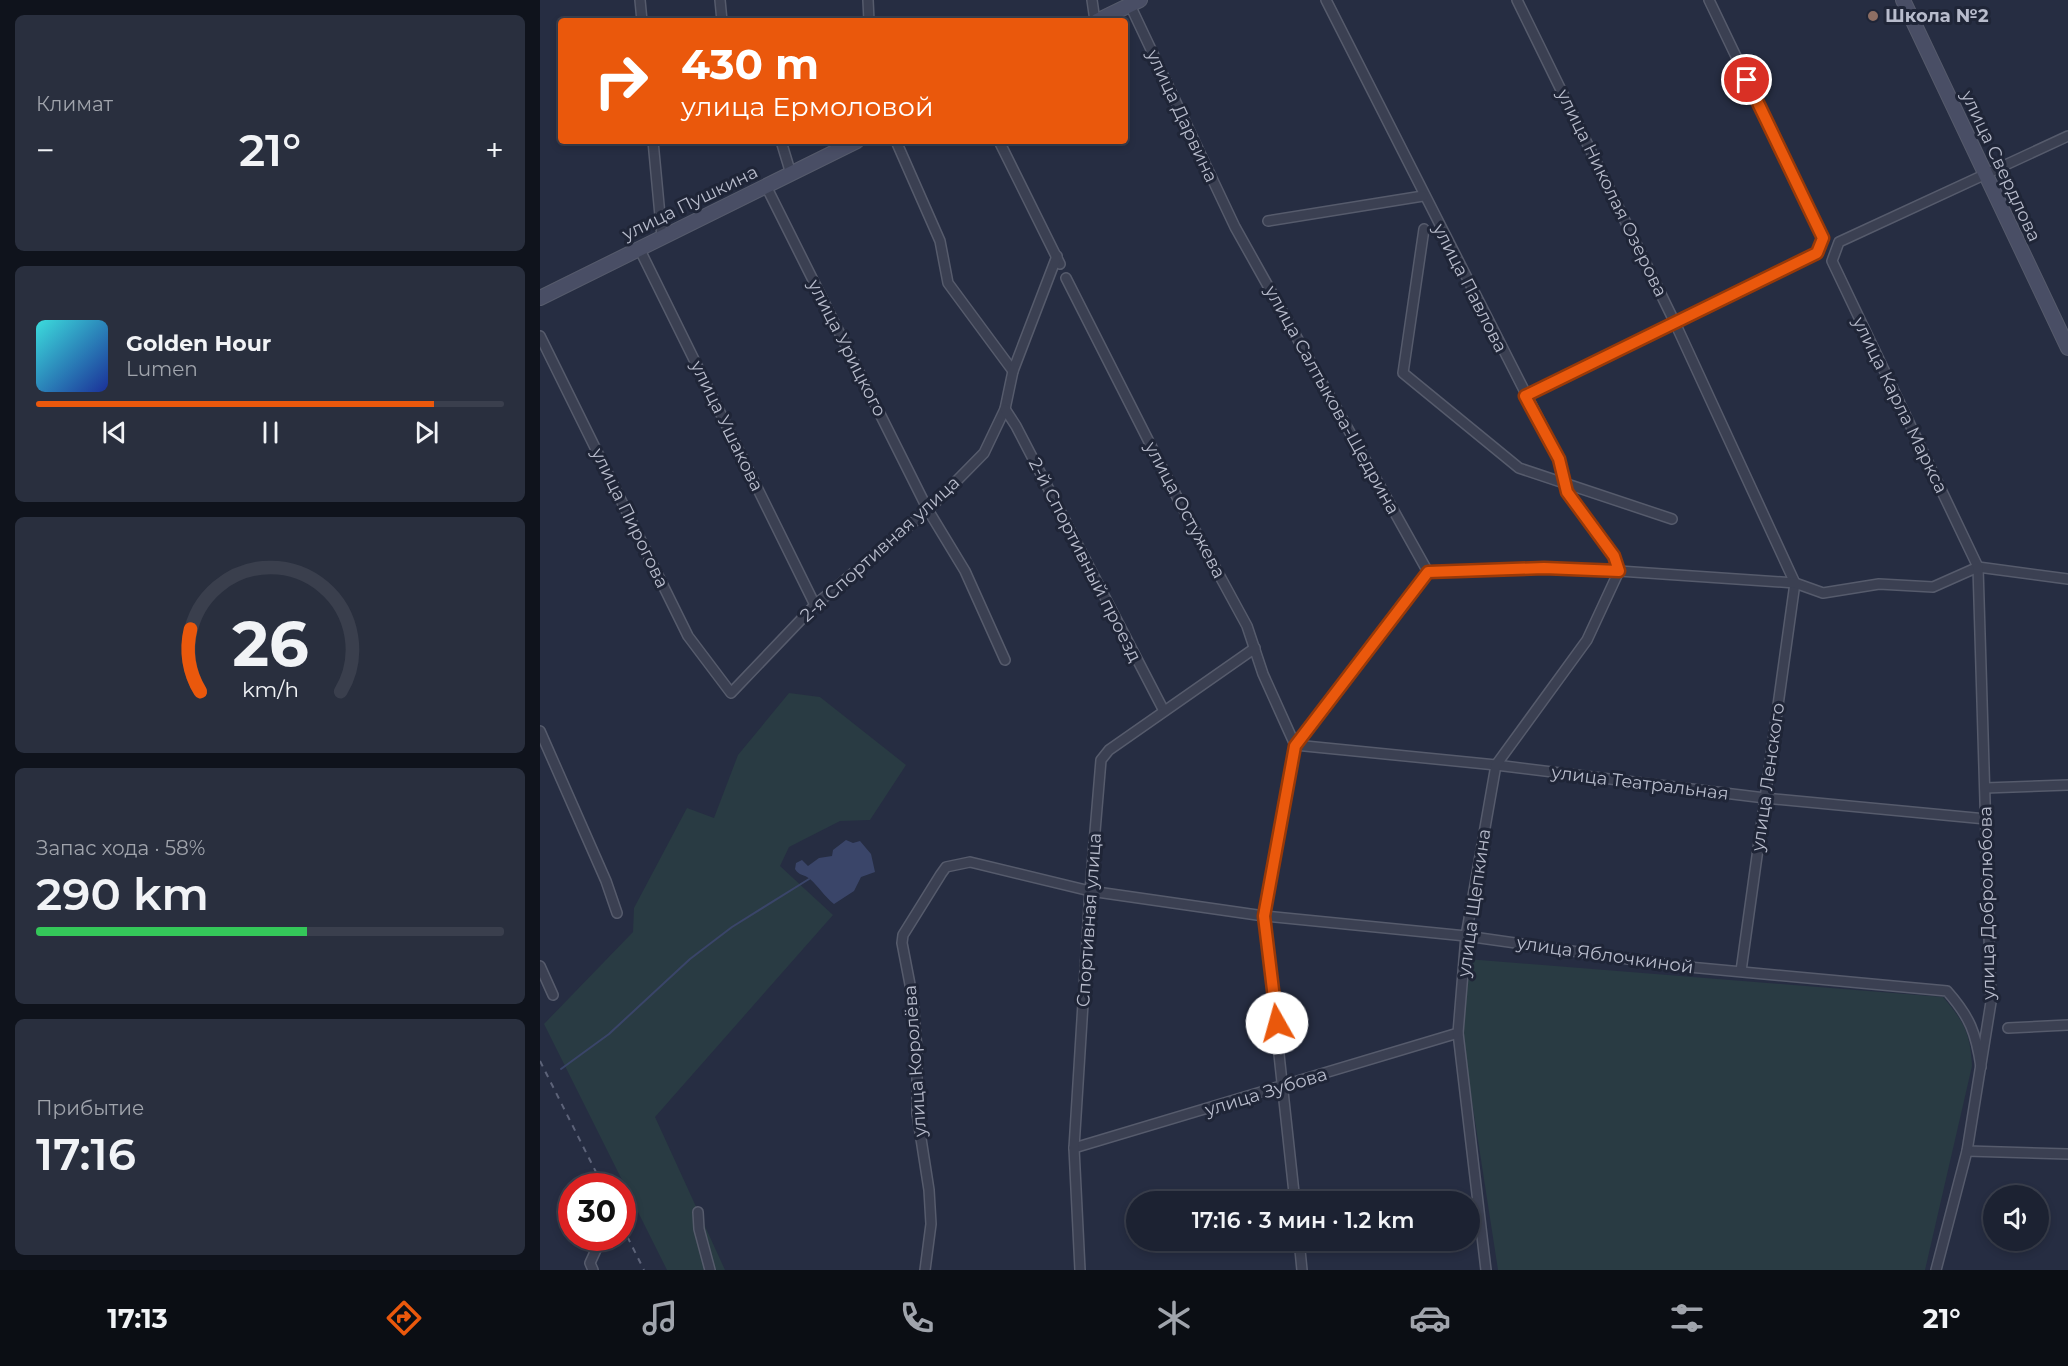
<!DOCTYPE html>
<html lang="ru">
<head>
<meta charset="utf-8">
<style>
  :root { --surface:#1c2232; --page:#292f3e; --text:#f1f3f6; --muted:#a0a4ac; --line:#3a3f4d; --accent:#ea580c }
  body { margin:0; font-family:Montserrat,sans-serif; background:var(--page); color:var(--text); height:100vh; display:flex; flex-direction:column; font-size:22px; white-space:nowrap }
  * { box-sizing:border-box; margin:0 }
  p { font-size:20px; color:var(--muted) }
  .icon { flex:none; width:33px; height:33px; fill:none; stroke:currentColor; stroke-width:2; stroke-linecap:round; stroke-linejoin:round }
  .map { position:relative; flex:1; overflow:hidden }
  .side { display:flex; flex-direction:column; gap:15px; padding:15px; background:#0f131c; width:540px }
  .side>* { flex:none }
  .banner { position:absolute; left:18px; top:18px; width:570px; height:126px; border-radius:6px; box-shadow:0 3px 9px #0003,0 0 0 2px var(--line); background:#ea580c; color:#fff; overflow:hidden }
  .buttons { position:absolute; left:1443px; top:1185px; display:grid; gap:12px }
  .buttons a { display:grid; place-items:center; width:66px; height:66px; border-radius:50%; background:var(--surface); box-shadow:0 3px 9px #0003,0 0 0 2px var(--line); font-size:30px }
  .speed { position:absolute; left:18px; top:1173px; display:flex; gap:12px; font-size:30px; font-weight:700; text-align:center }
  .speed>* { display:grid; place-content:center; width:78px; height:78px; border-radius:50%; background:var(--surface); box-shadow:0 3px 9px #0003,0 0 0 2px var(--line); line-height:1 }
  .speed .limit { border:9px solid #d22; background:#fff; color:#111 }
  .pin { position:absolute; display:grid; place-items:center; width:51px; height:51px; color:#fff; margin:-26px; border:3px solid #fff; border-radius:50%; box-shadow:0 2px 6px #0007 }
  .me { position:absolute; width:66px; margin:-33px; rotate:353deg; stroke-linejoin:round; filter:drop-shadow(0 0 4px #0008) }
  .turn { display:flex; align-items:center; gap:21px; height:126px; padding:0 24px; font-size:27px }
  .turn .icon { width:78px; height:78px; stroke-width:2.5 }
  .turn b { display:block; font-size:42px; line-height:51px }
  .big { font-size:45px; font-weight:600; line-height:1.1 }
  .side .tile { flex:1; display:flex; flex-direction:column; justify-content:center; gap:9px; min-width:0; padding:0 21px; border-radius:9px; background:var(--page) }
  .side .dial { align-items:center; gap:0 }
  .dial svg { height:156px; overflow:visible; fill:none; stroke:var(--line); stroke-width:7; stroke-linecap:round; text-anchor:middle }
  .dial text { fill:var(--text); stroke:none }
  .song { display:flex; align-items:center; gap:18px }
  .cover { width:72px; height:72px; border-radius:9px; background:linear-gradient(135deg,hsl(180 70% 55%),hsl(230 70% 35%)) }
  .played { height:6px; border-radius:3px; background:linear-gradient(90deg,var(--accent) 85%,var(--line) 85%) }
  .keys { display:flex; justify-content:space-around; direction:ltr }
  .heat { display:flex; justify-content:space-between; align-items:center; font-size:33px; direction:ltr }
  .charge { height:9px; border-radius:4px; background:linear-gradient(90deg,#34c759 58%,var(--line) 0) }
  .trip { position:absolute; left:586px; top:1191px; width:354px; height:60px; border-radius:30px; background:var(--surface); box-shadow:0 3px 9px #0003,0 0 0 2px var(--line); font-weight:600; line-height:60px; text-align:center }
  .tabs { display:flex; height:96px; justify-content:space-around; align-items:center; background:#0b0e14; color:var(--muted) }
  .tabs .icon { width:42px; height:42px }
  .tabs .on { color:var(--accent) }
  .tabs b { font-size:27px; color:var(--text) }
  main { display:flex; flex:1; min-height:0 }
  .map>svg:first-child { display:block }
  .green { fill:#293b43 }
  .water { fill:#3a4569 }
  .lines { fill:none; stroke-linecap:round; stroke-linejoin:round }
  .stream { stroke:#3a4569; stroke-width:2 }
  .minor-casing { stroke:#565b6c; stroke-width:12 }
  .secondary-casing { stroke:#565b6c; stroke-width:16 }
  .minor { stroke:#3b4052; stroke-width:9 }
  .secondary { stroke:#494e65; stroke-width:14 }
  .rail { stroke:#5d6379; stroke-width:2; stroke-dasharray:6 6; stroke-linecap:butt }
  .route-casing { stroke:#983908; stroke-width:15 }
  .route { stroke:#ea580c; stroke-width:10 }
  .education-dot { fill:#8d6e63; stroke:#1f2537; stroke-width:2 }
  .labels { text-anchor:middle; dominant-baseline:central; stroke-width:6; stroke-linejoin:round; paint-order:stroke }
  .poi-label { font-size:18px; font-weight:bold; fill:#b8bccc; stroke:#1f2537; text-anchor:start }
  .street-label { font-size:18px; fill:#b8bccc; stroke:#1f2537 }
</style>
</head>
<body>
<main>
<section class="side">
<div class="tile"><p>Климат</p>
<div class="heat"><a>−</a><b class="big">21°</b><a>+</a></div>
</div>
<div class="tile">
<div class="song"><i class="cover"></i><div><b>Golden Hour</b><p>Lumen</p></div></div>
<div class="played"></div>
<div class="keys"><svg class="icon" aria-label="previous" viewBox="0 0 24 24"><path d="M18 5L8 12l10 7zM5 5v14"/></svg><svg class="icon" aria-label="pause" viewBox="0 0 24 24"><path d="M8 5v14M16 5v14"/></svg><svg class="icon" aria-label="next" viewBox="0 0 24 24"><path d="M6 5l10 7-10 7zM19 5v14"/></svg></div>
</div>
<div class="tile dial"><svg viewBox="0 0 100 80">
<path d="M14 69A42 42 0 1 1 86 69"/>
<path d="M14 69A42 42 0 0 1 9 37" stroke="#ea580c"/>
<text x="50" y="56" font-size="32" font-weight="700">26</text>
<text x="50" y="72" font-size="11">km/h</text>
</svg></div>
<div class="tile"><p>Запас хода · 58%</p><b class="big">290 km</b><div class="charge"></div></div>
<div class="tile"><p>Прибытие</p><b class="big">17:16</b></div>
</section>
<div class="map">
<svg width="1528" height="1270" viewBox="0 0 1528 1270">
  <rect width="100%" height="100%" fill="#262d42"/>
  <g class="green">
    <polygon points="249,693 280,697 366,765 330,820 300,821 249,847 240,866 293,915 115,1117 185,1270 127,1270 4,1024 93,932 94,908 147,808 174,818 198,755"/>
    <path d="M927 959 1403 997C1425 1023 1430 1033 1432 1066L1385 1270H958L923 1043Z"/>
  </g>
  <path class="water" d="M306 840 313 843 320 841 331 854 335 872 321 877 314 891 294 904C284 896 279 887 270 879 264 874 259 876 255 869L256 863 262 860 268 866 279 858 292 856 293 850Z"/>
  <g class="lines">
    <polyline class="stream" points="21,1069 69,1034 150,959 192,927 269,879"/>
    <defs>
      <g id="minor">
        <polyline points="100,0 102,21"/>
        <polyline points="180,0 182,21"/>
        <polyline points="328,0 329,21"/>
        <polyline points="552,0 555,21"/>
        <polyline points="786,0 1019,459 1027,492 1074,556 1079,571"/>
        <polyline points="977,0 1136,325 1255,583 1201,971"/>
        <polyline points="590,5 695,227 888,572"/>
        <polyline points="113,141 122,237"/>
        <polyline points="241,141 251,174"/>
        <polyline points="356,141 400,241 408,283 473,371"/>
        <polyline points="459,141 520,264"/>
        <polyline points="226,186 388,510 425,571 465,660"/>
        <polyline points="728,221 883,196"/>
        <polyline points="884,229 863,373 979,468 1132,519"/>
        <polyline points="99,248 275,605"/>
        <polyline points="526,278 639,501 707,626 723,674 755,745 956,765 1225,798 1446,819"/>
        <polyline points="0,336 148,636 191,693 275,605 388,510 444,453 465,409 473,371 517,256"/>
        <polyline points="985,396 1277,253 1283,238 1169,0"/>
        <polyline points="465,409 476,426 624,711"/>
        <polyline points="888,572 1004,568 1079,571 1255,583 1283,593 1339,584 1393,587 1438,567 1528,579"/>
        <polyline points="0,731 66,881 77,913"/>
        <polyline points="1445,788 1528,785"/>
        <polyline points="0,966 13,995"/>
        <polyline points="1468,1028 1528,1025"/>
        <polyline points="534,1148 918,1033"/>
        <polyline points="1427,1151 1528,1154"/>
        <polyline points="755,1202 724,916 755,745 888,572"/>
        <polyline points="158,1212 159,1229 170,1270"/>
        <polyline points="759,1240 762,1270"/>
        <polyline points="53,1270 50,1263 60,1241 59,1238"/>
        <path d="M385 1270 391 1224 389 1190 377 1113V1050L373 1000 362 943 363 935 401 874 406 867 430 862 550 891 724 916 926 936 1138 966 1407 991C1430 1017 1436 1033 1441 1067"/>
        <polyline points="540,1270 534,1148 550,891 561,760 569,750 715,648"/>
        <polyline points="946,1270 918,1033 926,936 956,765 1047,640 1079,571"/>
        <polyline points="1396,1270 1427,1151 1451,1002 1438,567 1292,261 1299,242 1528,136"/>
      </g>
      <g id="secondary">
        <polyline points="1363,0 1528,348"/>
        <polyline points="557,21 600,0"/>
        <polyline points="0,298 317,141"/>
      </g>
    </defs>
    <use href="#minor" class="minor-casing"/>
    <use href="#secondary" class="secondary-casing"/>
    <use href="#minor" class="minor"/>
    <use href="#secondary" class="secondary"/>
    <g class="rail">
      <polyline points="0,1061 63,1186"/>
      <polyline points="82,1226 104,1270"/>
    </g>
  </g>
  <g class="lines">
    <defs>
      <polyline id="route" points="737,1023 724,916 755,746 888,572 1004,568 1079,571 1074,556 1027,492 1019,459 985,396 1277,253 1283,238 1207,80"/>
    </defs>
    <use href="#route" class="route-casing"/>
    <use href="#route" class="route"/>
  </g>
  <circle class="education-dot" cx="1333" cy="16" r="6"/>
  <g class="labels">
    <g class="poi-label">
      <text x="1345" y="16">Школа №2</text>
    </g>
    <g class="street-label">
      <text transform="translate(642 116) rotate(65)">улица Дарвина</text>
      <text transform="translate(1461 166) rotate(65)">улица Свердлова</text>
      <text transform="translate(1072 193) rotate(64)">улица Николая Озерова</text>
      <text transform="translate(150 203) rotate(-26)">улица Пушкина</text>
      <text transform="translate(930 288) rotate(63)">улица Павлова</text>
      <text transform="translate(307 348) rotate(63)">улица Урицкого</text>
      <text transform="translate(792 400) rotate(61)">улица Салтыкова-Щедрина</text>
      <text transform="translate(1360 405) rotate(64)">улица Карла Маркса</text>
      <text transform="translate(187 426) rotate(64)">улица Ушакова</text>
      <text transform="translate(645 510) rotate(62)">улица Остужева</text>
      <text transform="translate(90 518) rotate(64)">улица Пирогова</text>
      <text transform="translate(340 549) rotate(-42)">2-я Спортивная улица</text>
      <text transform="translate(545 560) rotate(63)">2-й Спортивный проезд</text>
      <text transform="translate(1228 777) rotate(-82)">улица Ленского</text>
      <text transform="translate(1100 783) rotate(7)">улица Театральная</text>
      <text transform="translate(934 903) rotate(-82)">улица Щепкина</text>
      <text transform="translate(1447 903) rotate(-91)">улица Добролюбова</text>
      <text transform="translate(549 920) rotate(-86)">Спортивная улица</text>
      <text transform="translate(1065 955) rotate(8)">улица Яблочкиной</text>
      <text transform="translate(375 1061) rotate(-94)">улица Королёва</text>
      <text transform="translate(726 1092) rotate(-17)">улица Зубова</text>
    </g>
  </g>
</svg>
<div class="buttons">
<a><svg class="icon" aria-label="sound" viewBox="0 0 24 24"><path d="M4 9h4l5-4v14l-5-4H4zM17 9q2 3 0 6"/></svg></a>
</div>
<div class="speed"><div class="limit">30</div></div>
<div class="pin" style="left:1207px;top:80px;background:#d93025"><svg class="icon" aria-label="arrive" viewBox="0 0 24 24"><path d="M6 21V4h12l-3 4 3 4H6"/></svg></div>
<svg class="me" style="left:737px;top:1023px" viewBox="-20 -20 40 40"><circle r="19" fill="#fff"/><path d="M0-13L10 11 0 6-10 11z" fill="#ea580c"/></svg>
<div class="trip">17:16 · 3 мин · 1.2 km</div>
<div class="banner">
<div class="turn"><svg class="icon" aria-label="right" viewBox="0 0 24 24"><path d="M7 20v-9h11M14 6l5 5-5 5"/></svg><div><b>430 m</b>улица Ермоловой</div></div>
</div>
</div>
</main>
<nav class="tabs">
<b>17:13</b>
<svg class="icon on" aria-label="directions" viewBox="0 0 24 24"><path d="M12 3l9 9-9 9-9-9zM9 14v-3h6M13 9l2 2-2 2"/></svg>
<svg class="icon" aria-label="music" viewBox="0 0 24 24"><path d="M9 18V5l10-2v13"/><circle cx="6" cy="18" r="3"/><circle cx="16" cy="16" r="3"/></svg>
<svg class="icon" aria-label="phone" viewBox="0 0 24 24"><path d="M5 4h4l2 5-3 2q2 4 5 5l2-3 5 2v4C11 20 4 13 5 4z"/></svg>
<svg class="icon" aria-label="climate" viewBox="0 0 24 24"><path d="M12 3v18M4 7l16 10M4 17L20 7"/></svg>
<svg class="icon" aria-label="car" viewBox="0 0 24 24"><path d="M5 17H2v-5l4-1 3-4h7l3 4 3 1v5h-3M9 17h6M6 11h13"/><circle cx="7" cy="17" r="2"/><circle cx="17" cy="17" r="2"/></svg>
<svg class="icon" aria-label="filters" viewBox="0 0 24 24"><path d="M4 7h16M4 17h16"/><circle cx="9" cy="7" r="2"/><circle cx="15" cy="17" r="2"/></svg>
<b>21°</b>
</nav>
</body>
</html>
